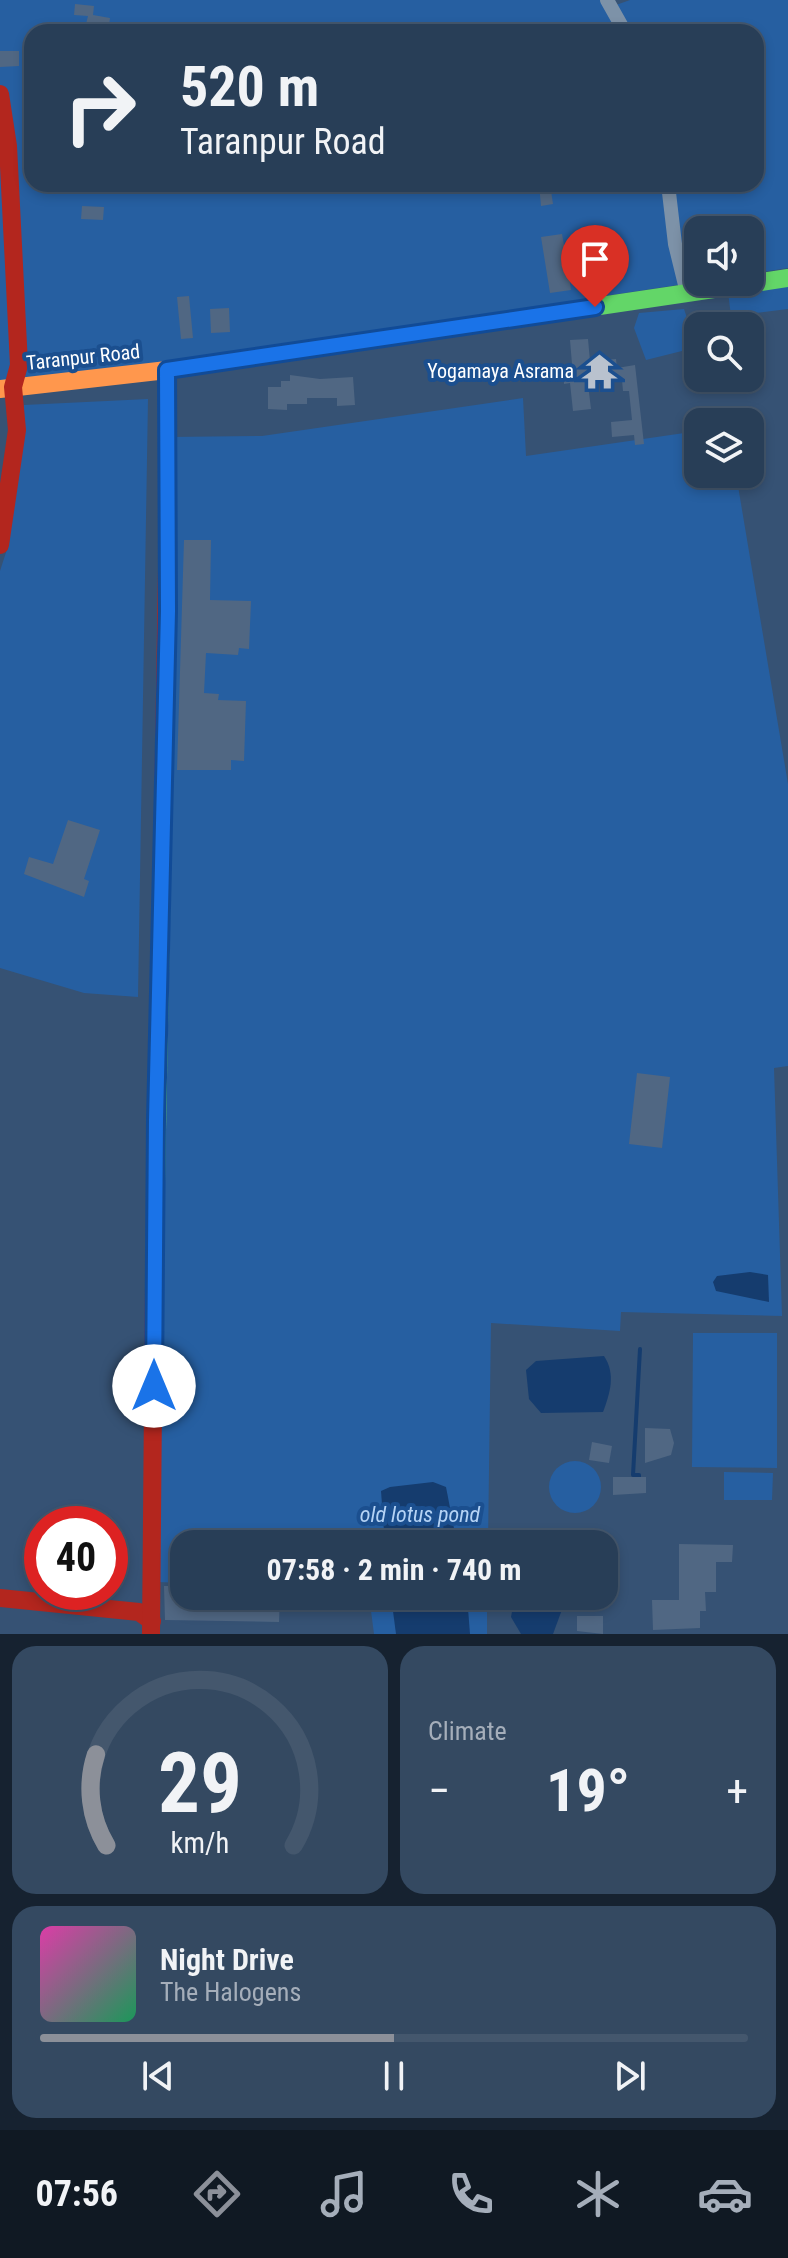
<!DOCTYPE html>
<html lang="en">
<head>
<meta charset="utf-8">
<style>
  :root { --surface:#283e57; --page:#344961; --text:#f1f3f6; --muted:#a5aeba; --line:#44576d; --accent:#8c9099 }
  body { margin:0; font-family:"Roboto Condensed",sans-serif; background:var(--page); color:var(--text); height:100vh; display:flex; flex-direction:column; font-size:30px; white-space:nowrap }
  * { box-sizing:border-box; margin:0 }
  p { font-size:26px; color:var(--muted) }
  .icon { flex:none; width:44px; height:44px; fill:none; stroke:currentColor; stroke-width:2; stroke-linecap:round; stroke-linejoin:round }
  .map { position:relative; height:1634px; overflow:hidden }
  .details { display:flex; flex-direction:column; gap:12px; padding:12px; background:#162230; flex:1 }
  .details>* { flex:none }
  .guide { position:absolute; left:24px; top:24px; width:740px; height:168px; border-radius:24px; box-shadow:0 4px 12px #0003,0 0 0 2px var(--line); background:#283e57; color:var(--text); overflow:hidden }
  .tools { position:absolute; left:684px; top:216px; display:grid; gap:16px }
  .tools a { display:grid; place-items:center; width:80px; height:80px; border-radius:16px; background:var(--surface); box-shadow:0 4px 12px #0003,0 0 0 2px var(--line); font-size:40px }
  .speed { position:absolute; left:24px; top:1506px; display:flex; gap:16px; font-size:40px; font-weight:700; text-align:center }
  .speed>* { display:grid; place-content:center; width:104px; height:104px; border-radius:50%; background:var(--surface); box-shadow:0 4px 12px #0003,0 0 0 2px var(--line); line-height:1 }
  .speed .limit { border:12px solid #d22; background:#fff; color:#111 }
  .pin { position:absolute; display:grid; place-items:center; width:68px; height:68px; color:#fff; margin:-82px -34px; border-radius:50% 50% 50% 0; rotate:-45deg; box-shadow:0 0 8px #0007 }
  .pin .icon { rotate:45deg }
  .me { position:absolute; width:88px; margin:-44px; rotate:0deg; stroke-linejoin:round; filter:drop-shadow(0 0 6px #0008) }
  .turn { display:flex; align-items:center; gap:28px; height:168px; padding:0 24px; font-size:36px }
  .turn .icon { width:104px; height:104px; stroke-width:2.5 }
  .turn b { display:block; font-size:56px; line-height:68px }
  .big { font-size:60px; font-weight:700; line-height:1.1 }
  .details .tile { flex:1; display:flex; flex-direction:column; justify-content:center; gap:12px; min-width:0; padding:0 28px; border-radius:24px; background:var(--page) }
  .details .dial { align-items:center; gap:0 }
  .dial svg { height:208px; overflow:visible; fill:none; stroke:var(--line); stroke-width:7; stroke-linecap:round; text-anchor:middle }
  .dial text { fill:var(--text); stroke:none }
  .song { display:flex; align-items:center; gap:24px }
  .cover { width:96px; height:96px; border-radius:12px; background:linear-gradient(135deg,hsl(320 70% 55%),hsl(150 70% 35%)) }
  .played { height:8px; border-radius:4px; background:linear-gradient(90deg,var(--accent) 50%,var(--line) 50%) }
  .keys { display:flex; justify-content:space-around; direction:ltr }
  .heat { display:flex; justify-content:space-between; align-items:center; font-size:44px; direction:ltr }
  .details .tiles { flex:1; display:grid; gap:12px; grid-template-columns:1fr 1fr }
  .tile:last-child { grid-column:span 2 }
  .trip { position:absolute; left:170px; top:1530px; width:448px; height:80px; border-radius:24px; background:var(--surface); box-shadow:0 4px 12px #0003,0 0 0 2px var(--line); font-weight:700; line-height:80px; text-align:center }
  .menu { display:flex; height:128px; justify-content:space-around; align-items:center; background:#101923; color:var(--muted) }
  .menu .icon { width:56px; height:56px }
  .menu .on { color:var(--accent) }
  .menu b { font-size:36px; color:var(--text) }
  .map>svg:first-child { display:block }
  .green { fill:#265fa1; fill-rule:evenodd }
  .water { fill:#153c6e }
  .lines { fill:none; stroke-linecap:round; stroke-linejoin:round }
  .stream { stroke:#153c6e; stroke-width:4 }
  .building { fill:#506783 }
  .street { stroke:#7d92a8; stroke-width:14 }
  .fast { stroke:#63d668; stroke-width:18 }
  .slow { stroke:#ff974d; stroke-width:18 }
  .jam { stroke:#b3261e; stroke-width:18 }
  .route-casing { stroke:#114b97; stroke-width:20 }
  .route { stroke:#1a73e8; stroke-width:14 }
  .labels { text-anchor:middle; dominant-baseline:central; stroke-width:8; stroke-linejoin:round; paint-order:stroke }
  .street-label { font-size:20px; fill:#fff; stroke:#1b4f8f }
  .poi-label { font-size:20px; fill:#fff; stroke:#1b4f8f; text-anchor:end }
  .water-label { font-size:22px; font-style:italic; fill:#b5d3f5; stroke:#1b4f8f }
</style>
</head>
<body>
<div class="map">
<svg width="788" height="1634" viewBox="0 0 788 1634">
  <rect width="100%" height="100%" fill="#365274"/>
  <g class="green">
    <path d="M0 0H614L616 5 630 0H788V268L750 274V230H698V282L159 363 0 382ZM32 32H756V184H32Z"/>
    <polygon points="788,282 788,309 731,316 728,292"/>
    <polygon points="684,309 691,330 686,350 646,360 634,328 639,313"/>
    <polygon points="523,398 526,456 698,431 698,474 736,474 788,784 788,1066 774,1068 782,1316 621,1312 620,1331 491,1323 488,1544 184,1544 184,1583 158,1582 169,437 262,436"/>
    <polygon points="148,399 138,997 84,993 0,968 0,571 9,543 24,405"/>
    <polygon points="693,1333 777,1333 777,1468 692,1467"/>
    <circle cx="575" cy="1487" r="26"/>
    <polygon points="724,1472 773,1473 772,1500 724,1500"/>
    <polygon points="321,1596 487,1596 487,1634 374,1634 371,1611"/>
  </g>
  <g class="water">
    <polygon points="750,1272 768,1275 769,1302 716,1291 713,1282 717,1276"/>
    <path d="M604 1356C616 1374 610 1393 603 1412L541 1413 529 1399 526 1370 536 1361Z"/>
    <polygon points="433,1482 446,1487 457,1544 385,1544 381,1491 390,1487"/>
    <polygon points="391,1596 467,1596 470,1634 396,1634"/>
    <polygon points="515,1596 567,1596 553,1634 521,1634 511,1617"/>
  </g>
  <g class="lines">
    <polyline class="stream" points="639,1481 639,1475 633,1475 640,1349"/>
  </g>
  <g class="building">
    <polygon points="75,4 94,6 93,15 110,18 108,32 84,32 88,16 74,15"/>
    <polygon points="0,51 19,51 19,66 0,67"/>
    <polygon points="539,184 550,184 553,204 541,206"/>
    <polygon points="82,206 104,207 103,220 81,219"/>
    <polygon points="562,234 565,250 598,244 602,269 569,275 571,290 550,293 541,237"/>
    <polygon points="189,296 193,338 181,339 177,297"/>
    <polygon points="229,308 230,332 211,333 210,309"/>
    <polygon points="588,339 590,361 616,359 617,368 635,365 644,444 635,445 634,435 612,437 611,422 632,420 629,391 623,391 622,380 588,384 591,409 573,411 570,383 564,384 563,365 572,364 570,340"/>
    <polygon points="290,375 320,379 353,377 355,405 337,406 337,398 307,398 307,404 287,404 287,410 268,409 268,387 281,387 281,381 290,381"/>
    <polygon points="184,540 211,540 210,600 251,601 249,649 239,648 238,655 206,653 204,693 219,694 218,700 246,701 244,761 231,760 231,770 177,770"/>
    <polygon points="68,820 100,830 84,879 89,881 84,897 24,874 29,857 53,864"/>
    <polygon points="637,1073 670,1077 662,1148 629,1144"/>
    <polygon points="645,1428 670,1429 674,1443 671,1455 645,1463"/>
    <polygon points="592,1442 612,1446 609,1463 589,1460"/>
    <polygon points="613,1477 646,1477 646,1493 613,1495"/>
    <polygon points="679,1544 733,1545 732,1562 716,1562 716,1592 705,1592 706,1611 700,1611 700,1628 653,1630 652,1600 679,1600"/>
    <polygon points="164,1586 184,1586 184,1596 280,1596 279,1622 165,1620"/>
    <polygon points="577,1616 603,1616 603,1634 577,1631"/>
  </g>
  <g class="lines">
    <g class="street">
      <polyline points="607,0 625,32"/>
      <polyline points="668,184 675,244 687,293"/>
    </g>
    <g class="fast">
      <polyline points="344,344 788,278"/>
      <polyline points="154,1287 162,870"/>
    </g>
    <g class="slow">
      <polyline points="167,370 168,510"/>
      <polyline points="0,389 167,370 344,344"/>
    </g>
    <g class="jam">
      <polyline points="0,94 8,146 19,365 13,387 17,430 0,545"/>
      <polyline points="162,870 168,510"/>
      <polyline points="0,1598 139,1612 152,1621"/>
      <polyline points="151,1634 154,1287"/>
    </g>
  </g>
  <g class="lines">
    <defs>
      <polyline id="route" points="154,1386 156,1120 168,611 167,370 595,307"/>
    </defs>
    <use href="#route" class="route-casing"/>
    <use href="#route" class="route"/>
  </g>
  <defs>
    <symbol id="temple-bare" viewBox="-9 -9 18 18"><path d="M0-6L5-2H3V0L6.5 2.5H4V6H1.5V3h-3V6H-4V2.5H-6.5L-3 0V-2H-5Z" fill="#b9c2ce" stroke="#1b4f8f" stroke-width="2.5" paint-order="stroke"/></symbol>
  </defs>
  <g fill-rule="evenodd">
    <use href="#temple-bare" x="574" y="346" width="51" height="51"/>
  </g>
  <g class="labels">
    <g class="street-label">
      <text transform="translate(83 357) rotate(-6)">Taranpur Road</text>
    </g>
    <g class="poi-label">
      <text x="574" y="371">Yogamaya Asrama</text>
    </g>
    <g class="water-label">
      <text x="420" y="1514">old lotus pond</text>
    </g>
  </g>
</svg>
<div class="tools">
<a><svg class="icon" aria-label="sound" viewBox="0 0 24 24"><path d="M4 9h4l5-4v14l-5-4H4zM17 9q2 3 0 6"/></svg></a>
<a><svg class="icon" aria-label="search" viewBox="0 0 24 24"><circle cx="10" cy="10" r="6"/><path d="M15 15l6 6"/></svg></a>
<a><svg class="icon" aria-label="layers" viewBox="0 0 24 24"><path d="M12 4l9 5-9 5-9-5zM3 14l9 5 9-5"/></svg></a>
</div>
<div class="speed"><div class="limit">40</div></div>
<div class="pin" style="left:595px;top:307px;background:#d93025"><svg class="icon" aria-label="arrive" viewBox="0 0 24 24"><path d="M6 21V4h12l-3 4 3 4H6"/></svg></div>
<svg class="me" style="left:154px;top:1386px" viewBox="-20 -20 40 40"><circle r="19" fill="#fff"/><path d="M0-13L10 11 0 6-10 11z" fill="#1a73e8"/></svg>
<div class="trip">07:58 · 2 min · 740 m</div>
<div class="guide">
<div class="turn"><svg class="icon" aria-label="right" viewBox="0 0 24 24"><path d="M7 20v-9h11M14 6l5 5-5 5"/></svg><div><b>520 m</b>Taranpur Road</div></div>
</div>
</div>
<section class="details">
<div class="tiles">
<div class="tile dial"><svg viewBox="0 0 100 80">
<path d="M14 69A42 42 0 1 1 86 69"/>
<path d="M14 69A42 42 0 0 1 10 34" stroke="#8c9099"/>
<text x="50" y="56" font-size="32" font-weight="700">29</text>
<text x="50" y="72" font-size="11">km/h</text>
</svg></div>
<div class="tile"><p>Climate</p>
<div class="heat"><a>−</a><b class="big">19°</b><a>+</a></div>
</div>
<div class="tile">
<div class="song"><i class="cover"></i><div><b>Night Drive</b><p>The Halogens</p></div></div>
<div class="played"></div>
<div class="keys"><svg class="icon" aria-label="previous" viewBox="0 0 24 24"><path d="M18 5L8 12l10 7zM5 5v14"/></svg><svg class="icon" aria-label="pause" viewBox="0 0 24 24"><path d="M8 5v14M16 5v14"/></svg><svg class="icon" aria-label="next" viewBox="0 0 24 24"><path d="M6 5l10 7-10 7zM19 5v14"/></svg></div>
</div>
</div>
</section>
<nav class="menu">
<b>07:56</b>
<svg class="icon on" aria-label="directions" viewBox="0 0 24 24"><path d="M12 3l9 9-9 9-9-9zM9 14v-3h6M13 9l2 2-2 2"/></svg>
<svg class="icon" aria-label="music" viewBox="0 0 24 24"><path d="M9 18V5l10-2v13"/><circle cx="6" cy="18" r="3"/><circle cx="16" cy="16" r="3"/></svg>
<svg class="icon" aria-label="phone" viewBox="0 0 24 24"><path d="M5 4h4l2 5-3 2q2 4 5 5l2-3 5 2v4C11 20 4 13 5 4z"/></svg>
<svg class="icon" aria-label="climate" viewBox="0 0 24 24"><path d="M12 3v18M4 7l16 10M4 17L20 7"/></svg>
<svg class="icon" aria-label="car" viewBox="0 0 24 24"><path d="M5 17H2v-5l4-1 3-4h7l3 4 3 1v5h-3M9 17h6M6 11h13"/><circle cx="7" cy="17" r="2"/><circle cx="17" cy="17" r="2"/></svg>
</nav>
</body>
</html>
